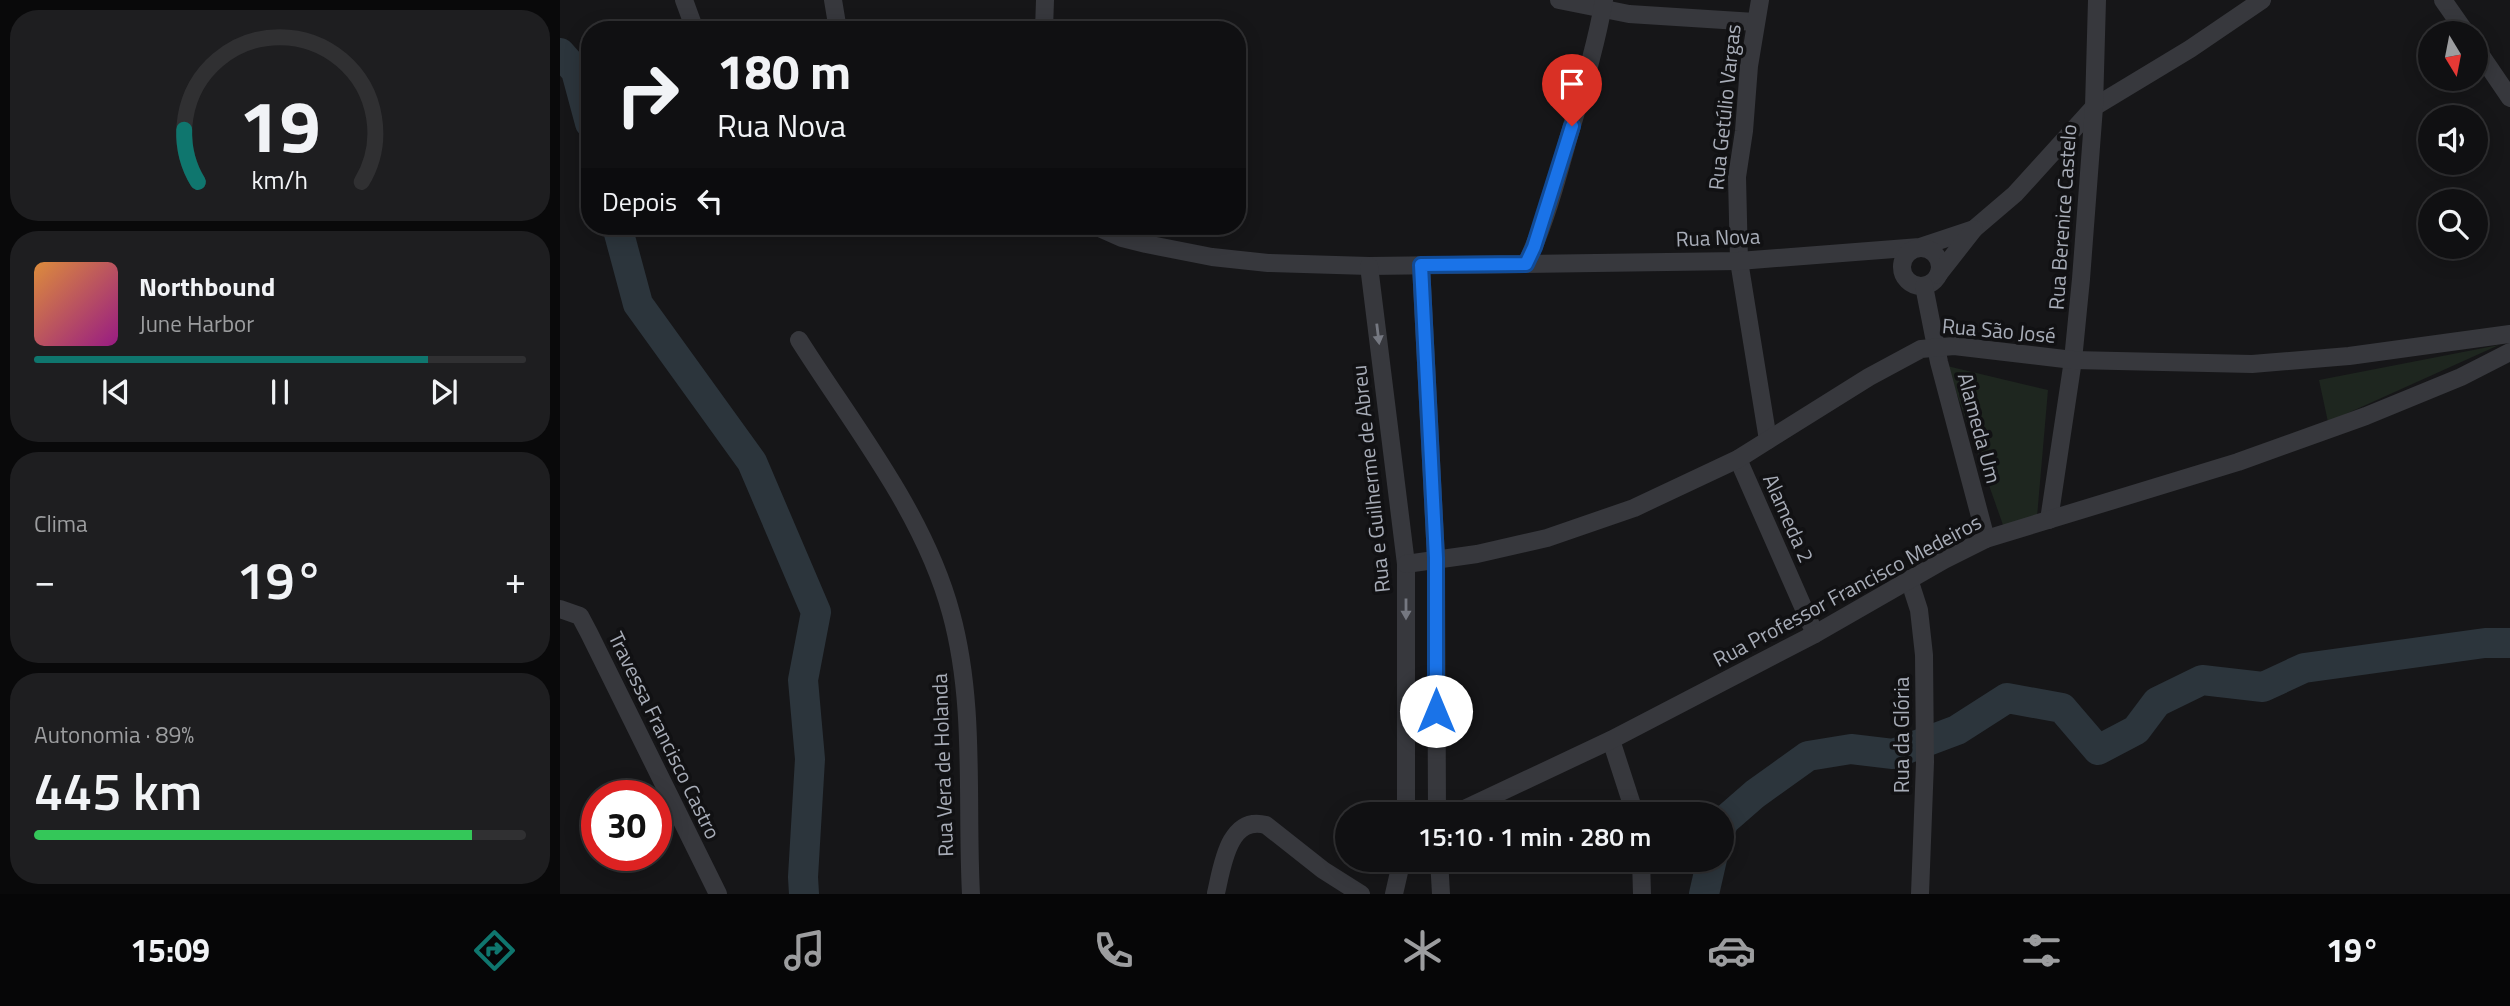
<!DOCTYPE html>
<html lang="pt">
<head>
<meta charset="utf-8">
<style>
  :root { --surface:#101012; --page:#1e1e20; --text:#f1f3f6; --muted:#9c9d9f; --line:#303032; --accent:#0f766e }
  body { margin:0; font-family:"Titillium Web",sans-serif; background:var(--page); color:var(--text); height:100vh; display:flex; flex-direction:column; font-size:26px; white-space:nowrap }
  * { box-sizing:border-box; margin:0 }
  p { font-size:23px; color:var(--muted) }
  .icon { flex:none; width:38px; height:38px; fill:none; stroke:currentColor; stroke-width:2; stroke-linecap:round; stroke-linejoin:round }
  .map { position:relative; flex:1; overflow:hidden }
  .details { display:flex; flex-direction:column; gap:10px; padding:10px; background:#09090a; width:560px }
  .details>* { flex:none }
  .banner { position:absolute; left:21px; top:21px; width:665px; height:214px; border-radius:28px; box-shadow:0 4px 18px #0003,0 0 0 2px var(--line); background:#101012; color:var(--text); overflow:hidden }
  .needle { width:46px; rotate:170deg }
  .buttons { position:absolute; left:1858px; top:21px; display:grid; gap:14px }
  .buttons a { display:grid; place-items:center; width:70px; height:70px; border-radius:50%; background:var(--surface); box-shadow:0 4px 18px #0003,0 0 0 2px var(--line); font-size:35px }
  .speed { position:absolute; left:21px; top:780px; display:flex; gap:14px; font-size:35px; font-weight:700; text-align:center }
  .speed>* { display:grid; place-content:center; width:91px; height:91px; border-radius:50%; background:var(--surface); box-shadow:0 4px 18px #0003,0 0 0 2px var(--line); line-height:1 }
  .speed .limit { border:10px solid #d22; background:#fff; color:#111 }
  .pin { position:absolute; display:grid; place-items:center; width:60px; height:60px; color:#fff; margin:-72px -30px; border-radius:50% 50% 50% 0; rotate:-45deg; box-shadow:0 0 7px #0007 }
  .pin .icon { rotate:45deg }
  .me { position:absolute; width:77px; margin:-38px; rotate:0deg; stroke-linejoin:round; filter:drop-shadow(0 0 5px #0008) }
  .turn { display:flex; align-items:center; gap:24px; height:147px; padding:0 21px; font-size:32px }
  .turn .icon { width:91px; height:91px; stroke-width:2.5 }
  .turn b { display:block; font-size:49px; line-height:60px }
  .then { display:flex; align-items:center; height:66px; padding:0 21px; background:#0003; gap:14px; font-size:26px }
  .big { font-size:52px; font-weight:600; line-height:1.1 }
  .details .card { flex:1; display:flex; flex-direction:column; justify-content:center; gap:10px; min-width:0; padding:0 24px; border-radius:28px; background:var(--page) }
  .details .dial { align-items:center; gap:0 }
  .dial svg { height:182px; overflow:visible; fill:none; stroke:var(--line); stroke-width:7; stroke-linecap:round; text-anchor:middle }
  .dial text { fill:var(--text); stroke:none }
  .song { display:flex; align-items:center; gap:21px }
  .cover { width:84px; height:84px; border-radius:10px; background:linear-gradient(135deg,hsl(30 70% 55%),hsl(310 70% 35%)) }
  .played { height:7px; border-radius:4px; background:linear-gradient(90deg,var(--accent) 80%,var(--line) 80%) }
  .keys { display:flex; justify-content:space-around; direction:ltr }
  .heat { display:flex; justify-content:space-between; align-items:center; font-size:38px; direction:ltr }
  .charge { height:10px; border-radius:5px; background:linear-gradient(90deg,#34c759 89%,var(--line) 0) }
  .trip { position:absolute; left:775px; top:802px; width:399px; height:70px; border-radius:35px; background:var(--surface); box-shadow:0 4px 18px #0003,0 0 0 2px var(--line); font-weight:600; line-height:70px; text-align:center }
  .tab-bar { display:flex; height:112px; justify-content:space-around; align-items:center; background:#060607; color:var(--muted) }
  .tab-bar .icon { width:49px; height:49px }
  .tab-bar .active { color:var(--accent) }
  .tab-bar b { font-size:32px; color:var(--text) }
  main { display:flex; flex:1; min-height:0 }
  .map>svg:first-child { display:block }
  .green { fill:#1e261f }
  .lines { fill:none; stroke-linecap:round; stroke-linejoin:round }
  .river { stroke:#2c353c; stroke-width:30 }
  .minor { stroke:#37383d; stroke-width:18 }
  .oneway { fill:#757881 }
  .route-casing { stroke:#114b97; stroke-width:18 }
  .route { stroke:#1a73e8; stroke-width:12 }
  .labels { text-anchor:middle; dominant-baseline:central; stroke-width:7; stroke-linejoin:round; paint-order:stroke }
  .street-label { font-size:21px; fill:#a8adb8; stroke:#111113 }
</style>
</head>
<body>
<main>
<section class="details">
<div class="card dial"><svg viewBox="0 0 100 80">
<path d="M14 69A42 42 0 1 1 86 69"/>
<path d="M14 69A42 42 0 0 1 8 46" stroke="#0f766e"/>
<text x="50" y="56" font-size="32" font-weight="700">19</text>
<text x="50" y="72" font-size="11">km/h</text>
</svg></div>
<div class="card">
<div class="song"><i class="cover"></i><div><b>Northbound</b><p>June Harbor</p></div></div>
<div class="played"></div>
<div class="keys"><svg class="icon" aria-label="previous" viewBox="0 0 24 24"><path d="M18 5L8 12l10 7zM5 5v14"/></svg><svg class="icon" aria-label="pause" viewBox="0 0 24 24"><path d="M8 5v14M16 5v14"/></svg><svg class="icon" aria-label="next" viewBox="0 0 24 24"><path d="M6 5l10 7-10 7zM19 5v14"/></svg></div>
</div>
<div class="card"><p>Clima</p>
<div class="heat"><a>−</a><b class="big">19°</b><a>+</a></div>
</div>
<div class="card"><p>Autonomia · 89%</p><b class="big">445 km</b><div class="charge"></div></div>
</section>
<div class="map">
<svg width="1950" height="894" viewBox="0 0 1950 894">
  <rect width="100%" height="100%" fill="#161618"/>
  <g class="green">
    <polygon points="1939,345 1768,422 1759,380"/>
    <polygon points="1387,366 1488,390 1477,517 1443,525"/>
  </g>
  <g class="lines">
    <g class="river">
      <polyline points="0,53 16,71 30,123"/>
      <polyline points="57,226 78,304 192,462 256,612 243,680 250,759 243,877 244,894"/>
      <polyline points="1162,826 1164,821 1195,794 1248,756 1291,749 1333,754 1397,730 1447,698 1502,708 1538,750 1576,730 1597,702 1642,680 1703,687 1744,668 1925,643 1950,643"/>
      <polyline points="1144,894 1152,859"/>
    </g>
    <g class="minor">
      <polyline points="124,0 135,30"/>
      <polyline points="273,0 278,30"/>
      <polyline points="999,0 1069,14 1195,22"/>
      <polyline points="1200,0 1189,66 1184,131 1177,177 1179,261 1208,440"/>
      <polyline points="1883,0 1906,33"/>
      <polyline points="484,30 485,0"/>
      <polyline points="1916,48 1950,98"/>
      <polyline points="535,226 562,238 586,244 652,257 708,263 809,266 1179,261 1360,247 1414,229 1455,194 1534,107 1630,49 1702,0"/>
      <circle cx="1361" cy="267" r="19"/>
      <path d="M966 264C985 224 997 179 1009 136 1022 91 1036 46 1044 0"/>
      <polyline points="861,265 876,558 877,814"/>
      <polyline points="809,266 846,564 846,814"/>
      <polyline points="1378,275 1414,229"/>
      <polyline points="1364,286 1379,362 1426,539"/>
      <path d="M239 340C294 427 364 513 391 613 416 704 406 801 411 894"/>
      <polyline points="1178,459 1255,634"/>
      <polyline points="1489,520 1513,360 1521,279 1534,107 1537,0"/>
      <polyline points="846,564 917,554 987,538 1074,508 1178,459 1309,377 1361,349 1394,346 1513,360 1692,364 1789,356 1950,334"/>
      <polyline points="1349,579 1359,610 1364,655 1365,762 1360,894"/>
      <polyline points="0,609 20,616 29,633 158,894"/>
      <polyline points="1051,740 1075,814"/>
      <polyline points="894,814 1051,740 1255,634 1384,560 1426,539 1678,462 1806,416 1901,377 1950,352"/>
      <polyline points="879,859 881,894"/>
      <polyline points="1081,859 1082,894"/>
      <path d="M656 893C662 868 668 815 706 825L763 870 801 894"/>
      <polyline points="834,894 842,859"/>
    </g>
  </g>
  <defs><path id="oneway-solid" d="M-6-.8H1V-3.2L6.5 0L1 3.2V.8H-6Z" transform="scale(1.75)"/></defs>
  <g class="oneway">
    <use href="#oneway-solid" transform="translate(818 334) rotate(83)"/>
    <use href="#oneway-solid" transform="translate(846 609) rotate(90)"/>
  </g>
  <g class="lines">
    <defs>
      <polyline id="route" points="876,711 876,558 861,265 966,264 974,247 1012,126"/>
    </defs>
    <use href="#route" class="route-casing"/>
    <use href="#route" class="route"/>
  </g>
  <g class="labels">
    <g class="street-label">
      <text transform="translate(1164 107) rotate(-84)">Rua Getúlio Vargas</text>
      <text transform="translate(1502 217) rotate(-86)">Rua Berenice Castelo</text>
      <text transform="translate(1158 237) rotate(-2)">Rua Nova</text>
      <text transform="translate(1439 330) rotate(5)">Rua São José</text>
      <text transform="translate(1420 428) rotate(75)">Alameda Um</text>
      <text transform="translate(810 479) rotate(-96)">Rua e Guilherme de Abreu</text>
      <text transform="translate(1229 518) rotate(66)">Alameda 2</text>
      <text transform="translate(1287 590) rotate(-28)">Rua Professor Francisco Medeiros</text>
      <text transform="translate(105 735) rotate(64)">Travessa Francisco Castro</text>
      <text transform="translate(1341 735) rotate(-90)">Rua da Glória</text>
      <text transform="translate(382 765) rotate(-92)">Rua Vera de Holanda</text>
    </g>
  </g>
</svg>
<div class="buttons">
<a><svg class="needle" viewBox="-14 -14 28 28"><path d="M0-13l5 13h-10z" fill="#e53935"/><path d="M0 13l5-13h-10z" fill="#9c9d9f"/></svg></a>
<a><svg class="icon" aria-label="sound" viewBox="0 0 24 24"><path d="M4 9h4l5-4v14l-5-4H4zM17 9q2 3 0 6"/></svg></a>
<a><svg class="icon" aria-label="search" viewBox="0 0 24 24"><circle cx="10" cy="10" r="6"/><path d="M15 15l6 6"/></svg></a>
</div>
<div class="speed"><div class="limit">30</div></div>
<div class="pin" style="left:1012px;top:126px;background:#d93025"><svg class="icon" aria-label="arrive" viewBox="0 0 24 24"><path d="M6 21V4h12l-3 4 3 4H6"/></svg></div>
<svg class="me" style="left:876px;top:711px" viewBox="-20 -20 40 40"><circle r="19" fill="#fff"/><path d="M0-13L10 11 0 6-10 11z" fill="#1a73e8"/></svg>
<div class="trip">15:10 · 1 min · 280 m</div>
<div class="banner">
<div class="turn"><svg class="icon" aria-label="right" viewBox="0 0 24 24"><path d="M7 20v-9h11M14 6l5 5-5 5"/></svg><div><b>180 m</b>Rua Nova</div></div>
<div class="then">Depois<svg class="icon" aria-label="left" viewBox="0 0 24 24"><path d="M17 20v-9H6M10 6l-5 5 5 5"/></svg></div>
</div>
</div>
</main>
<nav class="tab-bar">
<b>15:09</b>
<svg class="icon active" aria-label="directions" viewBox="0 0 24 24"><path d="M12 3l9 9-9 9-9-9zM9 14v-3h6M13 9l2 2-2 2"/></svg>
<svg class="icon" aria-label="music" viewBox="0 0 24 24"><path d="M9 18V5l10-2v13"/><circle cx="6" cy="18" r="3"/><circle cx="16" cy="16" r="3"/></svg>
<svg class="icon" aria-label="phone" viewBox="0 0 24 24"><path d="M5 4h4l2 5-3 2q2 4 5 5l2-3 5 2v4C11 20 4 13 5 4z"/></svg>
<svg class="icon" aria-label="climate" viewBox="0 0 24 24"><path d="M12 3v18M4 7l16 10M4 17L20 7"/></svg>
<svg class="icon" aria-label="car" viewBox="0 0 24 24"><path d="M5 17H2v-5l4-1 3-4h7l3 4 3 1v5h-3M9 17h6M6 11h13"/><circle cx="7" cy="17" r="2"/><circle cx="17" cy="17" r="2"/></svg>
<svg class="icon" aria-label="filters" viewBox="0 0 24 24"><path d="M4 7h16M4 17h16"/><circle cx="9" cy="7" r="2"/><circle cx="15" cy="17" r="2"/></svg>
<b>19°</b>
</nav>
</body>
</html>
